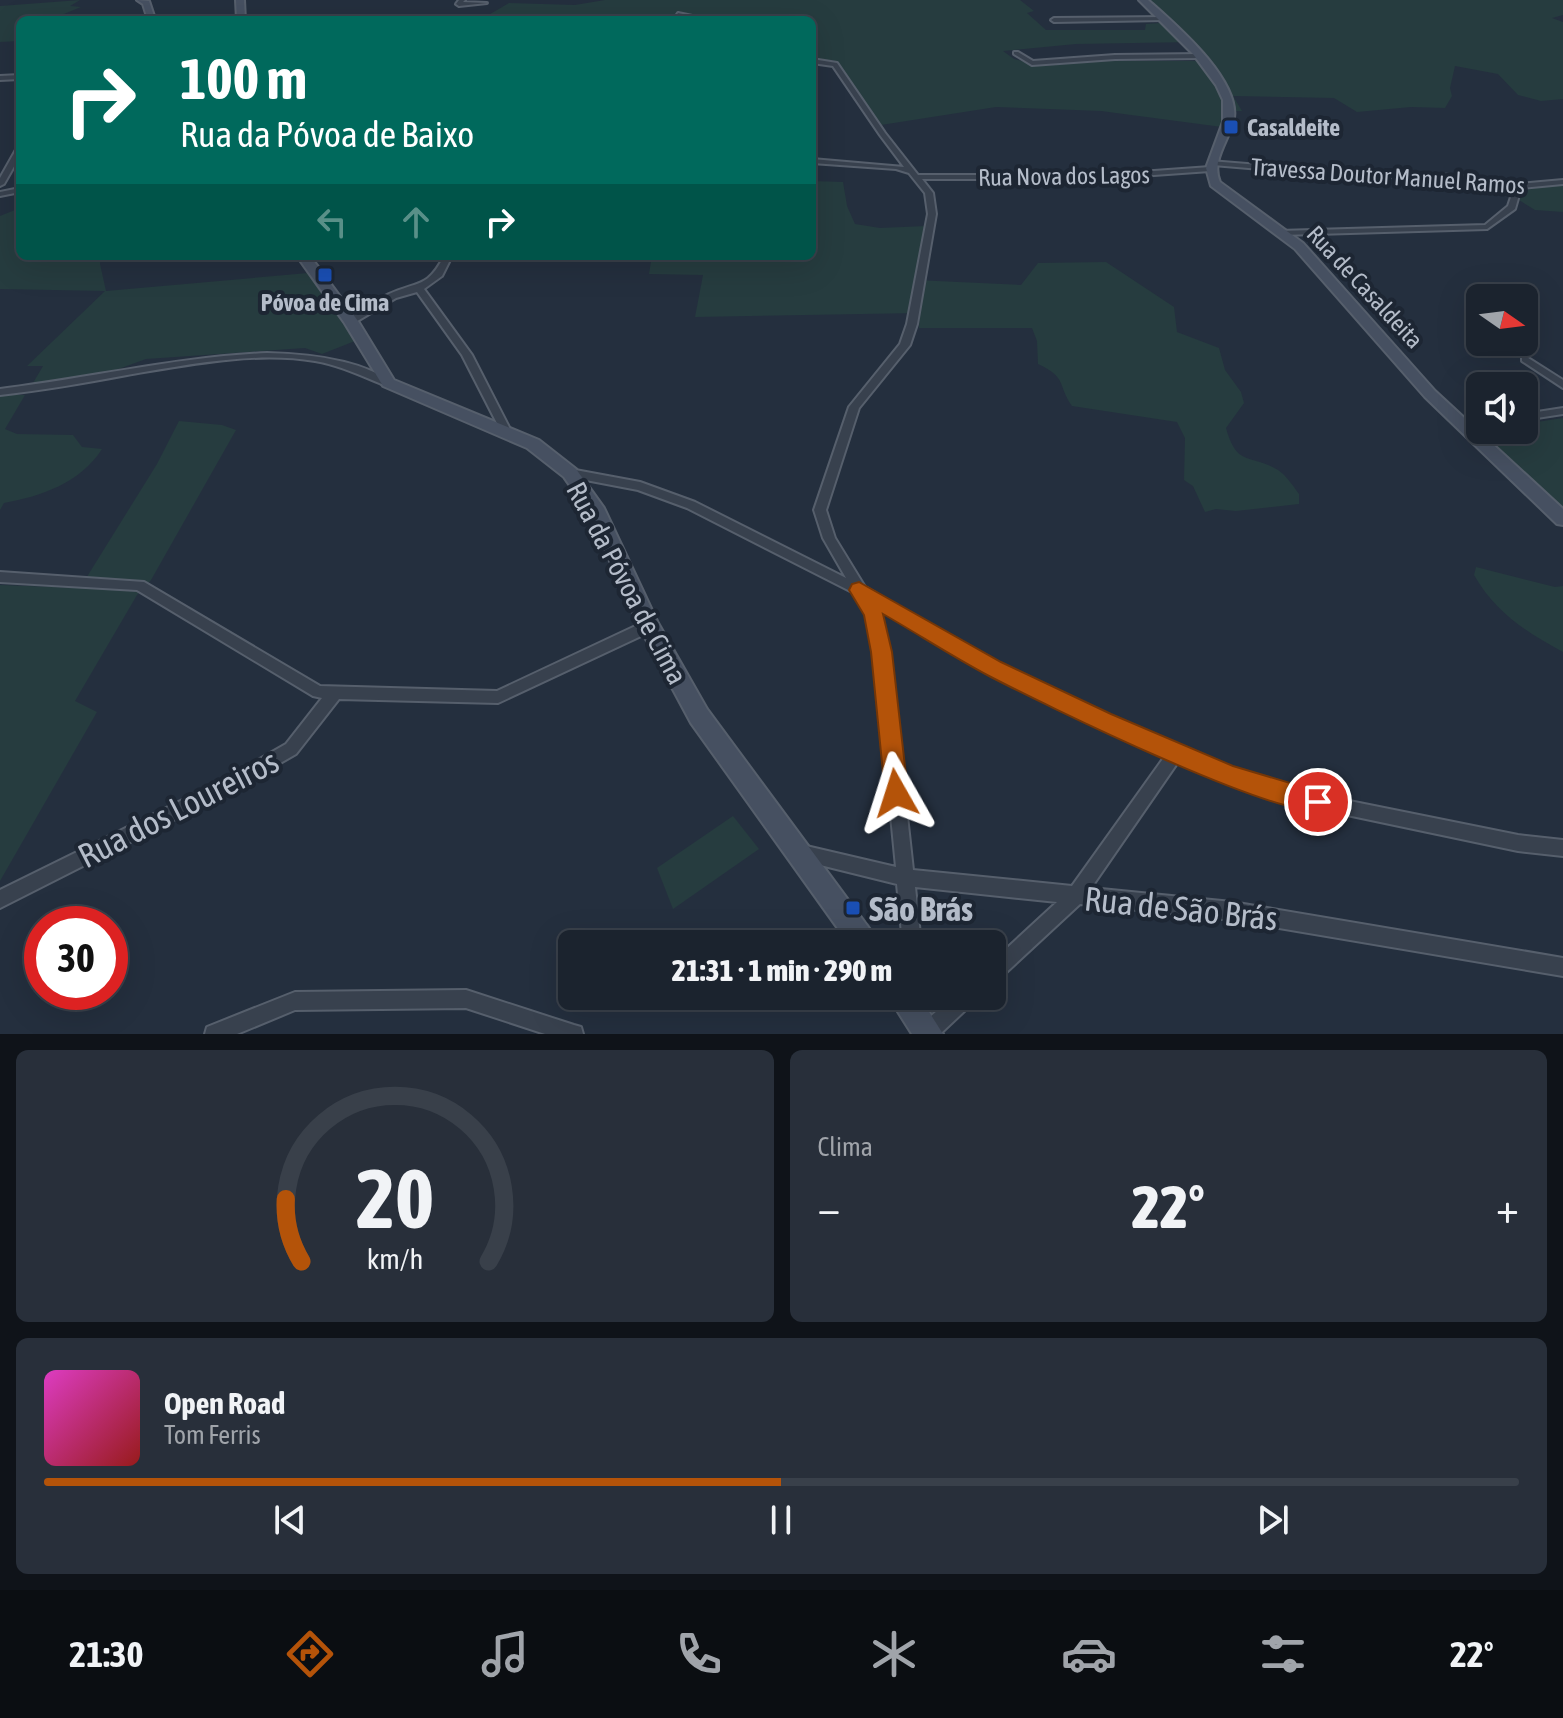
<!DOCTYPE html>
<html lang="pt">
<head>
<meta charset="utf-8">
<style>
  :root { --surface:#1b232e; --page:#282f3a; --text:#f1f3f6; --muted:#a0a4aa; --line:#39404a; --accent:#b45309 }
  body { margin:0; font-family:"Asap Condensed",sans-serif; background:var(--page); color:var(--text); height:100vh; display:flex; flex-direction:column; font-size:30px; white-space:nowrap }
  * { box-sizing:border-box; margin:0 }
  p { font-size:26px; color:var(--muted) }
  .icon { flex:none; width:44px; height:44px; fill:none; stroke:currentColor; stroke-width:2; stroke-linecap:round; stroke-linejoin:round }
  .map { position:relative; height:1034px; overflow:hidden }
  .sheet { display:flex; flex-direction:column; gap:16px; padding:16px; background:#0f1319; flex:1 }
  .sheet>* { flex:none }
  .top-card { position:absolute; left:16px; top:16px; width:800px; height:244px; border-radius:12px; box-shadow:0 8px 32px #0002,0 0 0 2px var(--line); background:#00695c; color:#fff; overflow:hidden }
  .needle { width:52px; rotate:104deg }
  .fabs { position:absolute; left:1466px; top:284px; display:grid; gap:16px }
  .fabs a { display:grid; place-items:center; width:72px; height:72px; border-radius:12px; background:var(--surface); box-shadow:0 8px 32px #0002,0 0 0 2px var(--line); font-size:40px }
  .speed { position:absolute; left:24px; top:906px; display:flex; gap:16px; font-size:40px; font-weight:700; text-align:center }
  .speed>* { display:grid; place-content:center; width:104px; height:104px; border-radius:50%; background:var(--surface); box-shadow:0 8px 32px #0002,0 0 0 2px var(--line); line-height:1 }
  .speed .limit { border:12px solid #d22; background:#fff; color:#111 }
  .pin { position:absolute; display:grid; place-items:center; width:68px; height:68px; color:#fff; margin:-34px; border:4px solid #fff; border-radius:50%; box-shadow:0 2px 8px #0007 }
  .me { position:absolute; width:88px; margin:-44px; rotate:354deg; stroke-linejoin:round; filter:drop-shadow(0 0 6px #0008) }
  .turn { display:flex; align-items:center; gap:28px; height:168px; padding:0 32px; font-size:36px }
  .turn .icon { width:104px; height:104px; stroke-width:2.5 }
  .turn b { display:block; font-size:56px; line-height:68px }
  .lanes { display:flex; align-items:center; height:76px; padding:0 32px; background:#0003; justify-content:center; gap:40px; direction:ltr }
  .lanes .off { opacity:.35 }
  .big { font-size:60px; font-weight:800; line-height:1.1 }
  .sheet .card { flex:1; display:flex; flex-direction:column; justify-content:center; gap:12px; min-width:0; padding:0 28px; border-radius:12px; background:var(--page) }
  .sheet .dial { align-items:center; gap:0 }
  .dial svg { height:208px; overflow:visible; fill:none; stroke:var(--line); stroke-width:7; stroke-linecap:round; text-anchor:middle }
  .dial text { fill:var(--text); stroke:none }
  .song { display:flex; align-items:center; gap:24px }
  .cover { width:96px; height:96px; border-radius:12px; background:linear-gradient(135deg,hsl(310 70% 55%),hsl(0 70% 35%)) }
  .played { height:8px; border-radius:4px; background:linear-gradient(90deg,var(--accent) 50%,var(--line) 50%) }
  .keys { display:flex; justify-content:space-around; direction:ltr }
  .heat { display:flex; justify-content:space-between; align-items:center; font-size:44px; direction:ltr }
  .sheet .tiles { flex:1; display:grid; gap:16px; grid-template-columns:1fr 1fr }
  .card:last-child { grid-column:span 2 }
  .trip { position:absolute; left:558px; top:930px; width:448px; height:80px; border-radius:12px; background:var(--surface); box-shadow:0 8px 32px #0002,0 0 0 2px var(--line); font-weight:800; line-height:80px; text-align:center }
  .tab-bar { display:flex; height:128px; justify-content:space-around; align-items:center; background:#0b0e12; color:var(--muted) }
  .tab-bar .icon { width:56px; height:56px }
  .tab-bar .selected { color:var(--accent) }
  .tab-bar b { font-size:36px; color:var(--text) }
  .map>svg:first-child { display:block }
  .green { fill:#263c3f; fill-rule:evenodd }
  .lines { fill:none; stroke-linecap:round; stroke-linejoin:round }
  .street-casing { stroke:#565f6c; stroke-width:4 }
  .secondary-casing { stroke:#565f6c; stroke-width:4 }
  .street { fill:#38414e; fill-rule:evenodd }
  .secondary { fill:#465061; fill-rule:evenodd }
  .route { fill:#b45309; stroke:#753606; stroke-width:2 }
  .transit-dot { fill:#1a4fb4; stroke:#1d2633; stroke-width:3 }
  .labels { text-anchor:middle; dominant-baseline:central; stroke-width:8; stroke-linejoin:round; paint-order:stroke }
  .far-poi-label { font-size:24px; font-weight:bold; fill:#b4bcc9; stroke:#1d2633; text-anchor:start }
  .far-street-label { font-size:24px; fill:#b4bcc9; stroke:#1d2633 }
  .street-label { font-size:28px; fill:#b4bcc9; stroke:#1d2633 }
  .near-street-label { font-size:34px; fill:#b4bcc9; stroke:#1d2633 }
  .near-poi-label { font-size:34px; font-weight:bold; fill:#b4bcc9; stroke:#1d2633; text-anchor:start }
</style>
</head>
<body>
<div class="map">
<svg width="1563" height="1034" viewBox="0 0 1563 1034">
  <rect width="100%" height="100%" fill="#242f3e"/>
  <g class="green">
    <polygon points="80,0 70,6 81,7 54,18 20,20 20,31 16,34 20,34 20,41 0,42 0,6"/>
    <path d="M605 0H1020L1034 11 1027 13 1046 30H1145L1146 24 1173 22 1148 0H1563V15L1552 18 1563 22V99L1541 101 1518 95 1498 74 1455 66 1450 88 1452 96 1445 108 1411 107 1357 112 1334 98 1233 96 1242 111H1226L1222 127 1101 111 996 107 881 125 833 60 812 61V20L473 19 485 17 509 3 575 5ZM1193 42 1210 61H1106L1043 66 1014 59 1003 51 1076 44Z"/>
    <path d="M812 181 843 182 847 206 855 224 880 228 927 226 915 280 1021 285 1038 263 1106 262 1174 307 1177 332 1219 348 1225 370 1241 392 1244 403 1226 428C1237 468 1250 453 1278 470 1286 475 1293 486 1299 494V504L1236 511 1216 509 1205 512 1193 486 1184 480 1185 438 1177 422 1072 406C1057 385 1068 378 1038 364L1037 341 1032 328H919L920 313 695 317 703 275 649 274 652 256H812Z"/>
    <polygon points="1563,183 1563,212 1535,210 1519,200 1526,190"/>
    <polygon points="20,208 20,256 101,256 100,264 106,291 308,273 355,341 322,354 305,348 146,359 113,371 33,383 43,366 27,366 105,291 0,289 0,216"/>
    <path d="M0 395H25L5 429 17 434 73 435 82 447 102 449C80 483 42 496 4 503L0 510Z"/>
    <polygon points="1563,418 1563,512 1477,431 1524,430 1524,424"/>
    <polygon points="179,421 222,425 236,430 151,580 137,595 75,701 97,712 0,881 0,585 80,588 157,464"/>
    <path d="M1476 567 1555 587 1563 586V652C1526 632 1495 612 1474 575Z"/>
    <polygon points="733,816 759,849 673,909 657,868"/>
  </g>
  <g class="lines">
    <defs>
      <g id="street">
        <polygon points="459,0 465,0 463,2 487,3 459,6 456,4"/>
        <polygon points="678,13 702,18 705,20 676,16"/>
        <polygon points="1166,17 1164,20 1054,22 1051,20 1054,18"/>
        <polygon points="1014,52 1018,52 1033,61 1115,55 1201,54 1204,56 1201,58 1115,59 1032,65 1014,54"/>
        <path d="M812 59 837 63 885 133 918 175H1098L1210 167 1214 169 1210 171 1098 179H922L933 193 936 214 917 324 910 345 859 408 826 510 835 538 865 587 999 665 1180 749 1229 768 1290 789 1518 835 1563 840V856L1518 851 1290 803 1178 762 1091 888 1232 902 1563 958V976L1232 920 1080 904 998 980 992 983V962L1057 902 915 887 921 944H903L897 884 796 859 794 853 796 847 802 845 896 867 875 652 867 615 856 594 687 508 638 490 570 477 564 473 570 469 640 482 695 502 846 578 823 538 814 510 849 407 900 344 907 324 928 214 925 193 909 173 896 169 812 163V159L904 167 880 135 833 66 812 63ZM876 607 989 673 1165 756 1072 886 913 870 889 652 881 614Z"/>
        <polygon points="20,75 20,79 0,80 0,76"/>
        <polygon points="17,148 20,148 20,156 4,184 0,186 0,178"/>
        <polygon points="1210,161 1346,172 1455,175 1518,184 1563,180 1563,184 1521,188 1515,209 1487,229 1282,235 1279,235 1279,231 1485,225 1508,206 1514,188 1455,179 1346,176 1213,165 1210,165"/>
        <polygon points="20,188 20,192 0,196 0,192"/>
        <path d="M444 256H452L442 276 424 289 472 355 512 433 511 435H503L462 355 417 292 396 298 354 323H348L346 321C358 311 375 301 389 294 418 281 428 288 444 256Z"/>
        <path d="M267 353C307 354 360 359 393 383L388 386 384 385C362 376 339 365 315 361 254 351 187 365 127 375 85 383 43 390 0 395V389C90 378 177 357 267 353Z"/>
        <polygon points="1525,356 1563,380 1563,388 1522,361 1522,357"/>
        <polygon points="1563,408 1563,414 1524,420 1524,414"/>
        <polygon points="1480,420 1480,426 1463,428 1458,425 1463,422"/>
        <polygon points="0,572 144,582 320,686 497,691 644,622 649,621 654,622 656,626 654,630 498,703 339,699 296,754 235,789 0,908 0,890 225,779 286,744 322,698 313,696 137,590 0,582"/>
        <polygon points="466,990 574,1025 581,1027 583,1034 545,1034 466,1008 295,1010 237,1034 205,1034 207,1027 295,992"/>
        <polygon points="954,996 977,996 974,1002 940,1034 919,1034 921,1025"/>
      </g>
      <g id="secondary">
        <polygon points="137,0 149,1 154,16 166,20 148,20 143,4"/>
        <polygon points="236,0 244,0 245,20 237,20"/>
        <path d="M1139 0H1148C1175 24 1245 83 1233 123 1227 143 1211 162 1220 182L1303 243 1435 391 1563 509V525L1557 524 1425 397 1295 249 1211 186 1206 168 1223 122V100L1216 85 1193 54Z"/>
        <polygon points="297,256 310,256 358,321 394,380 539,440 576,469 604,508 658,623 707,709 874,935 878,944 849,944 691,723 639,626 587,510 564,477 527,448 383,386 344,322"/>
        <polygon points="888,996 919,996 943,1034 912,1034"/>
      </g>
    </defs>
    <use href="#street" class="street-casing"/>
    <use href="#secondary" class="secondary-casing"/>
    <use href="#street" class="street"/>
    <use href="#secondary" class="secondary"/>
  </g>
  <path class="route" d="M859 582 1001 662 1111 714 1233 766 1327 794 1330 802 1327 810C1288 825 1037 701 989 676 953 657 918 634 883 614L892 652 908 793 905 801 896 804 888 801 885 793 871 652 864 615 849 590 852 584Z"/>
  <g class="transit-dot">
    <rect x="1223" y="119" width="16" height="16" rx="4"/>
    <rect x="317" y="267" width="16" height="16" rx="4"/>
    <rect x="845" y="900" width="16" height="16" rx="4"/>
  </g>
  <g class="labels">
    <g class="far-poi-label">
      <text x="1247" y="127">Casaldeite</text>
      <text x="325" y="302" text-anchor="middle">Póvoa de Cima</text>
    </g>
    <g class="far-street-label">
      <text transform="translate(1064 176) rotate(-1)">Rua Nova dos Lagos</text>
      <text transform="translate(1388 176) rotate(4)">Travessa Doutor Manuel Ramos</text>
      <text transform="translate(1365 287) rotate(47)">Rua de Casaldeita</text>
    </g>
    <g class="street-label">
      <text transform="translate(627 583) rotate(62)">Rua da Póvoa de Cima</text>
    </g>
    <g class="near-street-label">
      <text transform="translate(178 808) rotate(-27)">Rua dos Loureiros</text>
      <text transform="translate(1181 908) rotate(6)">Rua de São Brás</text>
    </g>
    <g class="near-poi-label">
      <text x="869" y="908">São Brás</text>
    </g>
  </g>
</svg>
<div class="fabs">
<a><svg class="needle" viewBox="-14 -14 28 28"><path d="M0-13l5 13h-10z" fill="#e53935"/><path d="M0 13l5-13h-10z" fill="#a0a4aa"/></svg></a>
<a><svg class="icon" aria-label="sound" viewBox="0 0 24 24"><path d="M4 9h4l5-4v14l-5-4H4zM17 9q2 3 0 6"/></svg></a>
</div>
<div class="speed"><div class="limit">30</div></div>
<div class="pin" style="left:1318px;top:802px;background:#d93025"><svg class="icon" aria-label="arrive" viewBox="0 0 24 24"><path d="M6 21V4h12l-3 4 3 4H6"/></svg></div>
<svg class="me" style="left:896px;top:793px" viewBox="-20 -20 40 40"><path d="M0-17L14 15 0 8-14 15z" fill="#b45309" stroke="#fff" stroke-width="4"/></svg>
<div class="trip">21:31 · 1 min · 290 m</div>
<div class="top-card">
<div class="turn"><svg class="icon" aria-label="right" viewBox="0 0 24 24"><path d="M7 20v-9h11M14 6l5 5-5 5"/></svg><div><b>100 m</b>Rua da Póvoa de Baixo</div></div>
<div class="lanes"><svg class="icon off" aria-label="left" viewBox="0 0 24 24"><path d="M17 20v-9H6M10 6l-5 5 5 5"/></svg><svg class="icon off" aria-label="ahead" viewBox="0 0 24 24"><path d="M12 20V5M6 11l6-6 6 6"/></svg><svg class="icon" aria-label="right" viewBox="0 0 24 24"><path d="M7 20v-9h11M14 6l5 5-5 5"/></svg></div>
</div>
</div>
<section class="sheet">
<div class="tiles">
<div class="card dial"><svg viewBox="0 0 100 80">
<path d="M14 69A42 42 0 1 1 86 69"/>
<path d="M14 69A42 42 0 0 1 8 45" stroke="#b45309"/>
<text x="50" y="56" font-size="32" font-weight="700">20</text>
<text x="50" y="72" font-size="11">km/h</text>
</svg></div>
<div class="card"><p>Clima</p>
<div class="heat"><a>−</a><b class="big">22°</b><a>+</a></div>
</div>
<div class="card">
<div class="song"><i class="cover"></i><div><b>Open Road</b><p>Tom Ferris</p></div></div>
<div class="played"></div>
<div class="keys"><svg class="icon" aria-label="previous" viewBox="0 0 24 24"><path d="M18 5L8 12l10 7zM5 5v14"/></svg><svg class="icon" aria-label="pause" viewBox="0 0 24 24"><path d="M8 5v14M16 5v14"/></svg><svg class="icon" aria-label="next" viewBox="0 0 24 24"><path d="M6 5l10 7-10 7zM19 5v14"/></svg></div>
</div>
</div>
</section>
<nav class="tab-bar">
<b>21:30</b>
<svg class="icon selected" aria-label="directions" viewBox="0 0 24 24"><path d="M12 3l9 9-9 9-9-9zM9 14v-3h6M13 9l2 2-2 2"/></svg>
<svg class="icon" aria-label="music" viewBox="0 0 24 24"><path d="M9 18V5l10-2v13"/><circle cx="6" cy="18" r="3"/><circle cx="16" cy="16" r="3"/></svg>
<svg class="icon" aria-label="phone" viewBox="0 0 24 24"><path d="M5 4h4l2 5-3 2q2 4 5 5l2-3 5 2v4C11 20 4 13 5 4z"/></svg>
<svg class="icon" aria-label="climate" viewBox="0 0 24 24"><path d="M12 3v18M4 7l16 10M4 17L20 7"/></svg>
<svg class="icon" aria-label="car" viewBox="0 0 24 24"><path d="M5 17H2v-5l4-1 3-4h7l3 4 3 1v5h-3M9 17h6M6 11h13"/><circle cx="7" cy="17" r="2"/><circle cx="17" cy="17" r="2"/></svg>
<svg class="icon" aria-label="filters" viewBox="0 0 24 24"><path d="M4 7h16M4 17h16"/><circle cx="9" cy="7" r="2"/><circle cx="15" cy="17" r="2"/></svg>
<b>22°</b>
</nav>
</body>
</html>
